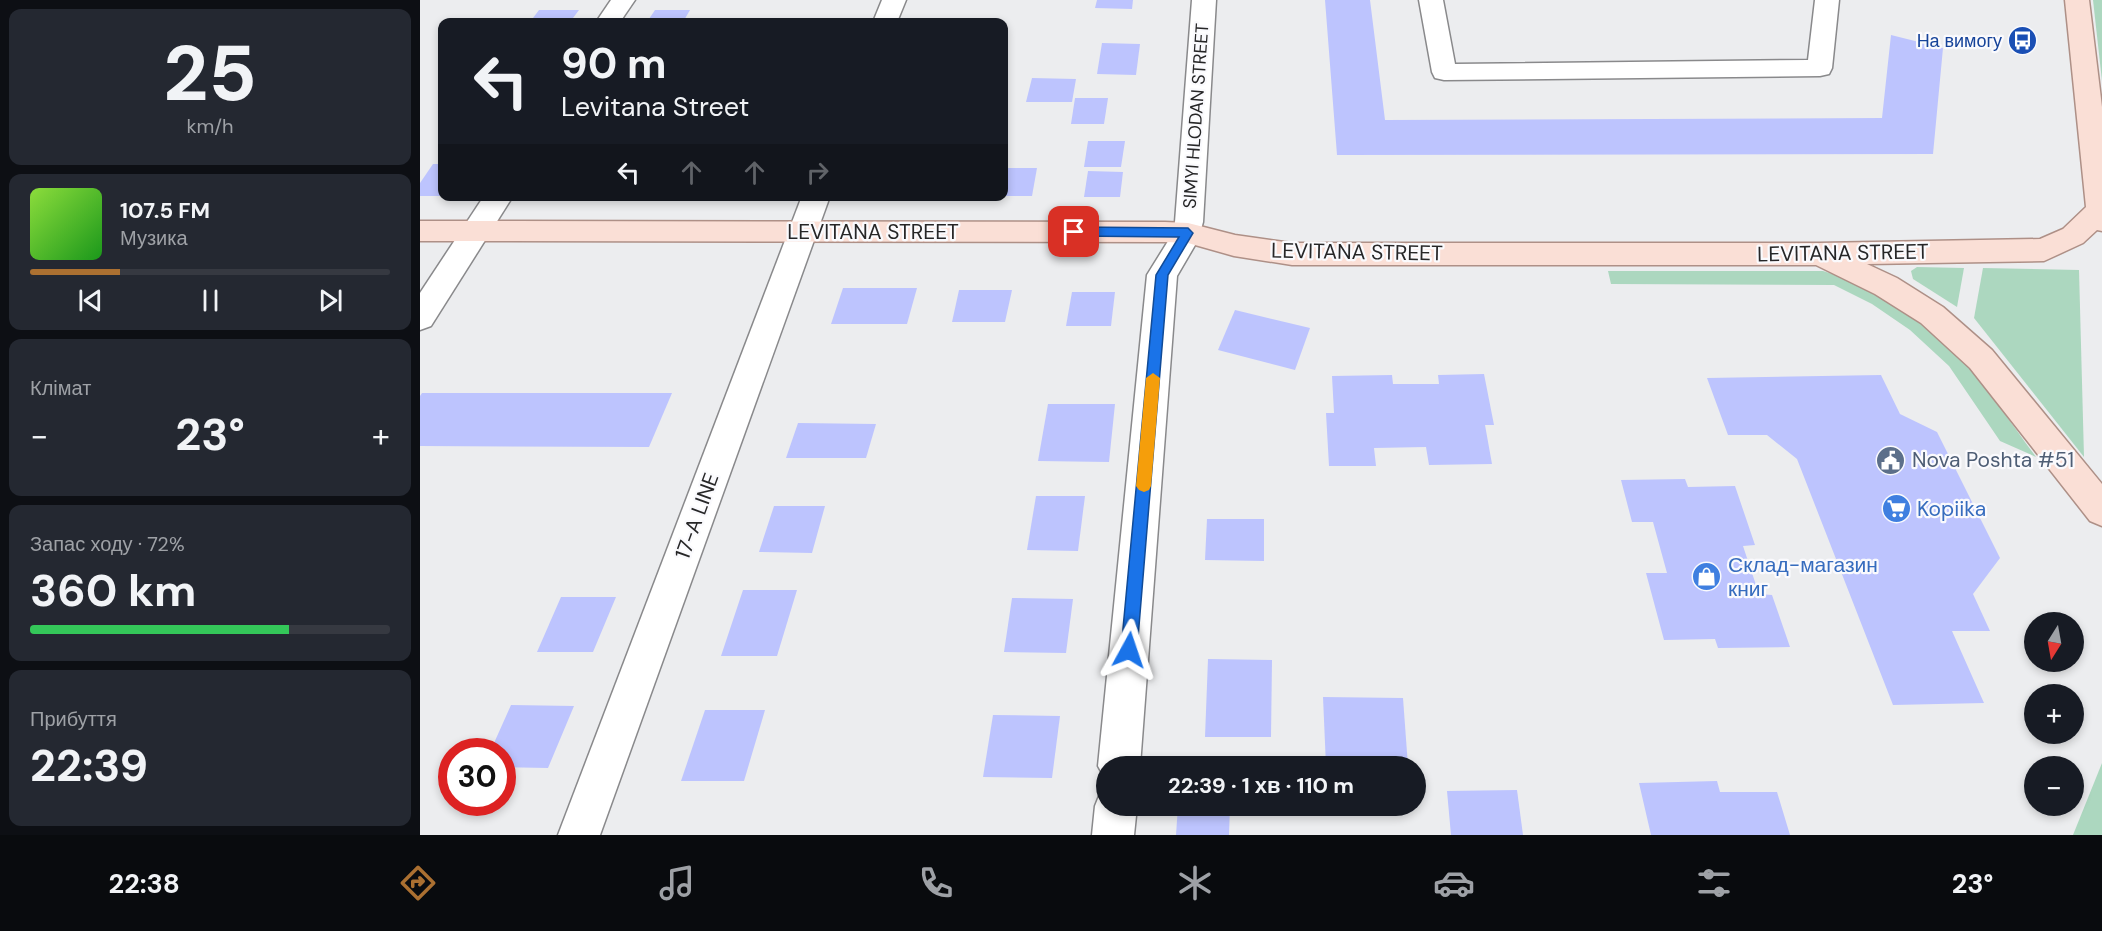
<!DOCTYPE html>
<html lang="uk">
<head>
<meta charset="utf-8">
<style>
  :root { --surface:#171b24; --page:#242831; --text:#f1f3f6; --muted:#9ea1a6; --line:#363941; --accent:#ab7031 }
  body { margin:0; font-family:"DM Sans",sans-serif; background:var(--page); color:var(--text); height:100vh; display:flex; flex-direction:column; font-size:22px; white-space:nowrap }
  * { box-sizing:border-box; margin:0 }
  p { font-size:20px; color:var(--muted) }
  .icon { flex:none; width:33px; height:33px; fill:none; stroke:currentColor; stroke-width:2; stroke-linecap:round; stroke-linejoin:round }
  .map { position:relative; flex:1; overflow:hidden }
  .details { display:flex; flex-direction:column; gap:9px; padding:9px; background:#0d0f14; width:420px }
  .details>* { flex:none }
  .hud { position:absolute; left:18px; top:18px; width:570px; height:183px; border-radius:12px; box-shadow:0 3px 9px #0003; background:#171b24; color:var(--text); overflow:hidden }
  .needle { width:39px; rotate:191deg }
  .buttons { position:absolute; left:1604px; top:612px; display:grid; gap:12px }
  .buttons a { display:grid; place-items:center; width:60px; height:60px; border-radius:50%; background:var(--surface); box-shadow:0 3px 9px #0003; font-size:30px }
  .speed { position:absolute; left:18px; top:738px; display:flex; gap:12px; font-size:30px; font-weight:700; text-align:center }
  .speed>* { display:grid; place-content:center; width:78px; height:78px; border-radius:50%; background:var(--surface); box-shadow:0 3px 9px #0003; line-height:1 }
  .speed .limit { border:9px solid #d22; background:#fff; color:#111 }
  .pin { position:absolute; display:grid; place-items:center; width:51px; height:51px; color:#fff; margin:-26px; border-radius:12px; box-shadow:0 3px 9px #0006 }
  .me { position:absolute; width:66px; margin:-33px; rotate:5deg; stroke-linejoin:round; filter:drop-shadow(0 0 4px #0008) }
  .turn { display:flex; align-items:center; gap:21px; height:126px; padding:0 24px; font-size:27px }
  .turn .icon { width:78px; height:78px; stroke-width:2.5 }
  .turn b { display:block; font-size:42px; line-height:51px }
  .lanes { display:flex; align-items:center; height:57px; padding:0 24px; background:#0003; justify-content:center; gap:30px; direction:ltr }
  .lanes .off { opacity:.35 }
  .big { font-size:45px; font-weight:700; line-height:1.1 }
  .details .card { flex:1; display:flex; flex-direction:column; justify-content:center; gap:9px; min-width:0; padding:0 21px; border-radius:12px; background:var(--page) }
  .details .dial { align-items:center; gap:0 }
  .dial b { font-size:78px; line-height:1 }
  .song { display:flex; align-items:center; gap:18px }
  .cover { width:72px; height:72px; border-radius:9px; background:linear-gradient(135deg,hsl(90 70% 55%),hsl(120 70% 35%)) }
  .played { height:6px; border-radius:3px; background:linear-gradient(90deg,var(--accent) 25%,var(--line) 25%) }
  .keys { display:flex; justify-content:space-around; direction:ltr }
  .heat { display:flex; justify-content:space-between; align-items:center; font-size:33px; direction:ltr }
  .charge { height:9px; border-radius:4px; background:linear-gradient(90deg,#34c759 72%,var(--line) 0) }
  .trip { position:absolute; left:676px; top:756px; width:330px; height:60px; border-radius:30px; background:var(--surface); box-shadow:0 3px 9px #0003; font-weight:700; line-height:60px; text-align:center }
  .menu { display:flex; height:96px; justify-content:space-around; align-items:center; background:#090b0e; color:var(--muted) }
  .menu .icon { width:42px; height:42px }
  .menu .current { color:var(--accent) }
  .menu b { font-size:27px; color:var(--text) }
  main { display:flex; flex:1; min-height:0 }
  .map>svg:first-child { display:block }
  .green { fill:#acd7bf }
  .building { fill:#bdc4fe }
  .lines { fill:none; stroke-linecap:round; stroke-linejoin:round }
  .minor-casing { stroke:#89898b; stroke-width:3 }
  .major-casing { stroke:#ae9087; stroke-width:3 }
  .minor { fill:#fff; fill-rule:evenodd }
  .major { fill:#fadfd6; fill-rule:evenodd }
  .route { fill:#1a73e8; stroke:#114b97; stroke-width:1.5 }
  .slow { fill:#f59e0b }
  .labels { text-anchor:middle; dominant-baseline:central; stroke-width:4.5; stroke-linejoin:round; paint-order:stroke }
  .far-transit-label { font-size:18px; fill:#164399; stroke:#fafafd; text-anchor:end }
  .far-street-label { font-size:18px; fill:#262627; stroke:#fafafd }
  .street-label { font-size:21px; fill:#262627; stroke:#fafafd }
  .service-label { font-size:21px; fill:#4e5e75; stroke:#fafafd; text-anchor:start }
  .shop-label { font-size:21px; fill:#366cbe; stroke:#fafafd; text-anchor:start }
</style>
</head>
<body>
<main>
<section class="details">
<div class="card dial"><b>25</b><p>km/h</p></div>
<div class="card">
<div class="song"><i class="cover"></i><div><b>107.5 FM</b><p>Музика</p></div></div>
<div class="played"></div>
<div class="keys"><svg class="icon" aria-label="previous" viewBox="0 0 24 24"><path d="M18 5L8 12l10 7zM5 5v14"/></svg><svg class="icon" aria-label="pause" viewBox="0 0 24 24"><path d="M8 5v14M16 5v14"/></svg><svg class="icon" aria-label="next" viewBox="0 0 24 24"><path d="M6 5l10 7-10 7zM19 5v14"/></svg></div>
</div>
<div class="card"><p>Клімат</p>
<div class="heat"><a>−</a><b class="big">23°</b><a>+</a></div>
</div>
<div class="card"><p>Запас ходу · 72%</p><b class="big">360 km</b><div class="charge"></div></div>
<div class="card"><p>Прибуття</p><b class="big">22:39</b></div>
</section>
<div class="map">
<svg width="1682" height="835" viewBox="0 0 1682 835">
  <rect width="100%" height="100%" fill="#ecedef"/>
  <g class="green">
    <polygon points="1673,0 1682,0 1682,81"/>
    <polygon points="1497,267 1544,268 1537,307 1493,279 1491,271"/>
    <polygon points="1563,268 1659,270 1664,457 1554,318"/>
    <path d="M1188 271H1403C1458 287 1509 322 1547 365 1572 394 1593 426 1616 457L1580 441 1529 366 1490 330 1452 304 1414 285 1191 284Z"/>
    <polygon points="1682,763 1682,835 1653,835"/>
  </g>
  <g class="building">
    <polygon points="677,0 713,0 712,9 675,8"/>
    <polygon points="905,0 950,0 965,120 1462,118 1471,35 1523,48 1513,154 917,155"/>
    <polygon points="119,10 159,10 150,22 110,22"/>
    <polygon points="235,10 270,10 263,22 227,22"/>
    <polygon points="682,43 720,44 716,75 677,74"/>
    <polygon points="612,78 656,79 652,102 606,102"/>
    <polygon points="655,98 688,98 684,124 651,124"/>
    <polygon points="668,141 705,141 701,167 664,167"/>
    <polygon points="13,164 22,164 22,196 0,196 0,183"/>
    <polygon points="584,168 617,168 612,196 584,196"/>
    <polygon points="668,171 703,172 700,197 664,197"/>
    <polygon points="423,288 497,288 487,324 411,324"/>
    <polygon points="539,290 592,290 585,322 532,322"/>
    <polygon points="652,292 695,292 691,326 646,326"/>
    <polygon points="815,310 890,328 875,370 798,350"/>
    <polygon points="1064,374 1074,425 1065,425 1072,464 1009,465 1006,447 954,448 956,466 909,466 906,413 914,413 912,376 972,375 973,384 1019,384 1018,375"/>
    <polygon points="1461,375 1480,414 1517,432 1580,558 1553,594 1570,631 1532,631 1564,703 1473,705 1377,459 1347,435 1308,435 1287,378"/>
    <polygon points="2,393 252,393 229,447 0,446 0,396"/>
    <polygon points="628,404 695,404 689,462 618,461"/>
    <polygon points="378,423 456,424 446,458 366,458"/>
    <polygon points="1265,479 1268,487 1315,486 1335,545 1323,546 1339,594 1352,595 1370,647 1298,648 1295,639 1244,640 1226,573 1247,573 1233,522 1212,522 1201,480"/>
    <polygon points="616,496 665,496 658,551 607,550"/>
    <polygon points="354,506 405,506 392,553 339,552"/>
    <polygon points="787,519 844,519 844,561 785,560"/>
    <polygon points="323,590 377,590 357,656 301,656"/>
    <polygon points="141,597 196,597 173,652 117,652"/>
    <polygon points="592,598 653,599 646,653 584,652"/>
    <polygon points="788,659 852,660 851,737 785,737"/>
    <polygon points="903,697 983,698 988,766 906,766"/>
    <polygon points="91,705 154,706 128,768 82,767 82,752 70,752"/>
    <polygon points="285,710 345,710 324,781 261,781"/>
    <polygon points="573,715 640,716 632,778 563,777"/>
    <polygon points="1297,781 1300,792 1357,792 1370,835 1231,835 1219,783"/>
    <polygon points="1097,790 1103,835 1031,835 1027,791"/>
    <polygon points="758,806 810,806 809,835 756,835"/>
  </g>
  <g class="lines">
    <defs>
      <g id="minor">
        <polygon points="191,0 215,0 200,22 176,22"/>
        <polygon points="462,0 486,0 477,22 453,22"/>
        <polygon points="772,0 796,0 783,222 778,240 757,276 720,766 687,766 687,782 678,766 727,275 750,238 755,222"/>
        <polygon points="999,0 1023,0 1035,64 1388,60 1395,0 1419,0 1412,68 1409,74 1400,76 1024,80 1015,78 1012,72"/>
        <polygon points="64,196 93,196 11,326 0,330 0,293"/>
        <polygon points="382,196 410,196 180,835 138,835"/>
        <polygon points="687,789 687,806 717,806 714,835 672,835 675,806 681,791"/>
      </g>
      <polygon id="major" points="1645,0 1669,0 1682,107 1682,231 1677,230 1663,243 1624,261 1447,264 1477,278 1523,307 1572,350 1682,484 1682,526 1670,521 1550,368 1501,323 1455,294 1396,265 872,265 814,256 768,243 745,242 0,241 0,221 745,222 768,223 815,235 872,243 1399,243 1620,239 1643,229 1666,207"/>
    </defs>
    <use href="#minor" class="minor-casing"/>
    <use href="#major" class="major-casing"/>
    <use href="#minor" class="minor"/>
    <use href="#major" class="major"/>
  </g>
  <polygon class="route" points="654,227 768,228 773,233 748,275 717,650 715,655 709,657 704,655 701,650 736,275 759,237 654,236 648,232"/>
  <polygon class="slow" points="733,373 740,378 731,486 729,490 724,492 719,490 716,486 726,378"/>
  <defs>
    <symbol id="bus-disc" viewBox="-11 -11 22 22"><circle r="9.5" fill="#1a4fb4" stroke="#fafafd"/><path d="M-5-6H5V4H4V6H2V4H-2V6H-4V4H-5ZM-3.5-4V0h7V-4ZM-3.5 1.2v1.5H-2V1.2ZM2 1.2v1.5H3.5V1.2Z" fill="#fff"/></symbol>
    <symbol id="civic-disc" viewBox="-11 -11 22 22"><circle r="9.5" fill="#5c6f8a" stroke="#fafafd"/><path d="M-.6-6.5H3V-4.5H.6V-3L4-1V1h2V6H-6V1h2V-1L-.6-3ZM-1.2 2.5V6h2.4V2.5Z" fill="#fff"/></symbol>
    <symbol id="supermarket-disc" viewBox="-11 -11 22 22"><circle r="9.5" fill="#3f7fe0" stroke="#fafafd"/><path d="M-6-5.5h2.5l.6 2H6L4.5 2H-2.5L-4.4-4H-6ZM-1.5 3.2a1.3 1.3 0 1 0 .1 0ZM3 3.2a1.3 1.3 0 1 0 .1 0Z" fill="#fff"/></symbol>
    <symbol id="shop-disc" viewBox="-11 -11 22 22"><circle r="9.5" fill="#3f7fe0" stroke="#fafafd"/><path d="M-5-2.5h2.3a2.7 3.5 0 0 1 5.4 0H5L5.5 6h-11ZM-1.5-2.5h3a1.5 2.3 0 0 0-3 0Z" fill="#fff"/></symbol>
  </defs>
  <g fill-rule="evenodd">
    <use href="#bus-disc" x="1586" y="24" width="33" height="33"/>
    <use href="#civic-disc" x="1454" y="444" width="33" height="33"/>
    <use href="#supermarket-disc" x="1460" y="492" width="33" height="33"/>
    <use href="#shop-disc" x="1270" y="560" width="33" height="33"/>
  </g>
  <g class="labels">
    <g class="far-transit-label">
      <text x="1582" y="41">На вимогу</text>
    </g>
    <g class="far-street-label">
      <text transform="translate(776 116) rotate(-86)">SIMYI HLODAN STREET</text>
    </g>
    <g class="street-label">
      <text x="453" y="232">LEVITANA STREET</text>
      <text transform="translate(937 252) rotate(1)">LEVITANA STREET</text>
      <text transform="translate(1423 253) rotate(-1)">LEVITANA STREET</text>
      <text transform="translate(277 516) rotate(-70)">17-A LINE</text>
    </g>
    <g class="service-label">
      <text x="1492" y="460">Nova Poshta #51</text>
    </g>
    <g class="shop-label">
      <text x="1497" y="509">Kopiika</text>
      <text x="1308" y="565">Склад-магазин<tspan x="1308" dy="24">книг</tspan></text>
    </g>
  </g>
</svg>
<div class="buttons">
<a><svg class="needle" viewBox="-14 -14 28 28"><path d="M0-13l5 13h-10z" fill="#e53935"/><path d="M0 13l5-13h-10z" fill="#9ea1a6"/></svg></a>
<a>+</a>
<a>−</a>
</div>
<div class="speed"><div class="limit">30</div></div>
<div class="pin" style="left:654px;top:232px;background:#d93025"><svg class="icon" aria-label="arrive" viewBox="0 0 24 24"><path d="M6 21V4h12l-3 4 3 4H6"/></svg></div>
<svg class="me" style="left:709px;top:650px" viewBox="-20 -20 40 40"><path d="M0-17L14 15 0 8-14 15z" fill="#1a73e8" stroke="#fff" stroke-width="4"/></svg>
<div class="trip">22:39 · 1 хв · 110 m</div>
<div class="hud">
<div class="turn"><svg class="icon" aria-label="left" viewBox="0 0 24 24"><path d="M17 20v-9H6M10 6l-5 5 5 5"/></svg><div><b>90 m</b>Levitana Street</div></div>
<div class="lanes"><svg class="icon" aria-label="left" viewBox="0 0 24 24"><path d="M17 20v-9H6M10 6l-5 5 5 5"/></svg><svg class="icon off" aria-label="ahead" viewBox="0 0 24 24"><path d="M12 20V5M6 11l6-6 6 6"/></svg><svg class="icon off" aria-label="ahead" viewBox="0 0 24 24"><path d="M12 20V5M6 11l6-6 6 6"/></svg><svg class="icon off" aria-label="right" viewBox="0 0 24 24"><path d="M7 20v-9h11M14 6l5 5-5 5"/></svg></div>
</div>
</div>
</main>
<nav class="menu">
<b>22:38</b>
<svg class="icon current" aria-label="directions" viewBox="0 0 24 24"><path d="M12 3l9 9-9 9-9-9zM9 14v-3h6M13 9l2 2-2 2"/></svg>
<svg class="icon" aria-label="music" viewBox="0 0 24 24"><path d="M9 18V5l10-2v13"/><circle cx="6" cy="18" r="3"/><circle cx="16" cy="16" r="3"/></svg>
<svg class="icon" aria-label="phone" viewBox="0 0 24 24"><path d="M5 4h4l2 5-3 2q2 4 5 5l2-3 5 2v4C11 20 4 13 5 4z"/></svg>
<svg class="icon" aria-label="climate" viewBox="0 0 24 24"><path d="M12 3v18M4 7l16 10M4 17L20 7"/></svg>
<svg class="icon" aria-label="car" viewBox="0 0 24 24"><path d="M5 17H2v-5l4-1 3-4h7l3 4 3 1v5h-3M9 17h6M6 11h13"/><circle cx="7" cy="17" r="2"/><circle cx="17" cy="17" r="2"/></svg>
<svg class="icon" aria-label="filters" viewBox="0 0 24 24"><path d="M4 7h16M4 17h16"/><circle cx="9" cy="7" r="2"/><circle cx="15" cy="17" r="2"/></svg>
<b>23°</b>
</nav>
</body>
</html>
